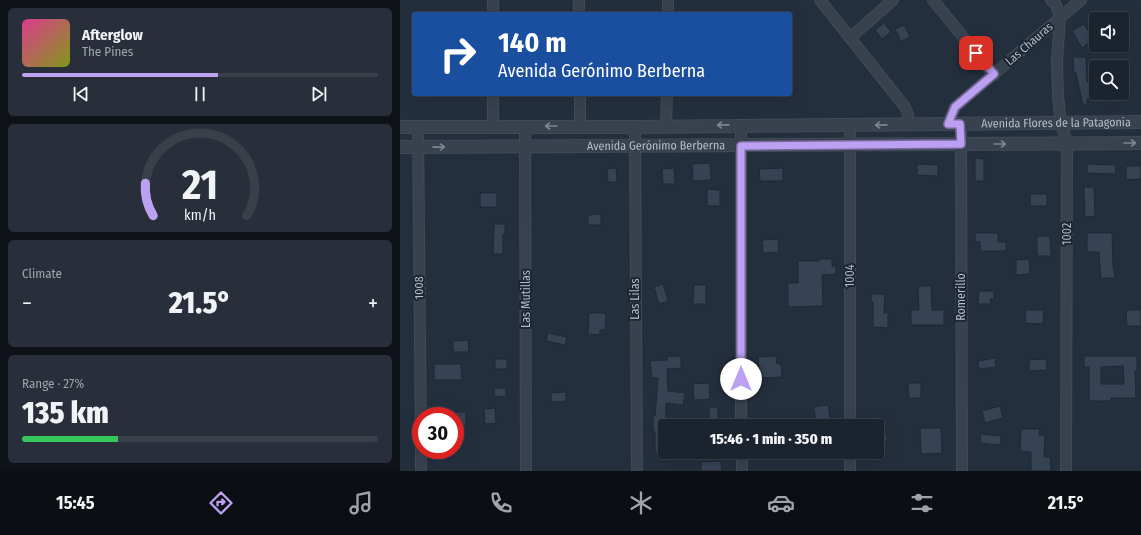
<!DOCTYPE html>
<html lang="en">
<head>
<meta charset="utf-8">
<style>
  :root { --surface:#1b232e; --page:#282f3a; --text:#f1f3f6; --muted:#a0a4aa; --line:#39404a; --accent:#bca0f2 }
  body { margin:0; font-family:"Fira Sans Condensed",sans-serif; background:var(--page); color:var(--text); height:100vh; display:flex; flex-direction:column; font-size:15px; white-space:nowrap }
  * { box-sizing:border-box; margin:0 }
  p { font-size:13px; color:var(--muted) }
  .icon { flex:none; width:22px; height:22px; fill:none; stroke:currentColor; stroke-width:2; stroke-linecap:round; stroke-linejoin:round }
  .map { position:relative; flex:1; overflow:hidden }
  .panel { display:flex; flex-direction:column; gap:8px; padding:8px; background:#0f1319; width:400px }
  .panel>* { flex:none }
  .guide { position:absolute; left:12px; top:12px; width:380px; height:84px; border-radius:4px; box-shadow:0 4px 16px #0002,0 0 0 1px var(--line); background:#1a4fa0; color:#fff; overflow:hidden }
  .fabs { position:absolute; left:689px; top:12px; display:grid; gap:8px }
  .fabs a { display:grid; place-items:center; width:40px; height:40px; border-radius:4px; background:var(--surface); box-shadow:0 4px 16px #0002,0 0 0 1px var(--line); font-size:20px }
  .speed { position:absolute; left:12px; top:407px; display:flex; gap:8px; font-size:20px; font-weight:700; text-align:center }
  .speed>* { display:grid; place-content:center; width:52px; height:52px; border-radius:50%; background:var(--surface); box-shadow:0 4px 16px #0002,0 0 0 1px var(--line); line-height:1 }
  .speed .limit { border:6px solid #d22; background:#fff; color:#111 }
  .pin { position:absolute; display:grid; place-items:center; width:34px; height:34px; color:#fff; margin:-17px; border-radius:8px; box-shadow:0 2px 6px #0006 }
  .me { position:absolute; width:44px; margin:-22px; rotate:0deg; stroke-linejoin:round; filter:drop-shadow(0 0 3px #0008) }
  .turn { display:flex; align-items:center; gap:14px; height:84px; padding:0 20px; font-size:18px }
  .turn .icon { width:52px; height:52px; stroke-width:2.5 }
  .turn b { display:block; font-size:28px; line-height:34px }
  .big { font-size:30px; font-weight:800; line-height:1.1 }
  .panel .card { flex:1; display:flex; flex-direction:column; justify-content:center; gap:6px; min-width:0; padding:0 14px; border-radius:6px; background:var(--page) }
  .panel .dial { align-items:center; gap:0 }
  .dial svg { height:104px; overflow:visible; fill:none; stroke:var(--line); stroke-width:7; stroke-linecap:round; text-anchor:middle }
  .dial text { fill:var(--text); stroke:none }
  .song { display:flex; align-items:center; gap:12px }
  .cover { width:48px; height:48px; border-radius:6px; background:linear-gradient(135deg,hsl(330 70% 55%),hsl(70 70% 35%)) }
  .played { height:4px; border-radius:2px; background:linear-gradient(90deg,var(--accent) 55%,var(--line) 55%) }
  .keys { display:flex; justify-content:space-around; direction:ltr }
  .heat { display:flex; justify-content:space-between; align-items:center; font-size:22px; direction:ltr }
  .charge { height:6px; border-radius:3px; background:linear-gradient(90deg,#34c759 27%,var(--line) 0) }
  .trip { position:absolute; left:258px; top:419px; width:226px; height:40px; border-radius:4px; background:var(--surface); box-shadow:0 4px 16px #0002,0 0 0 1px var(--line); font-weight:800; line-height:40px; text-align:center }
  .dock { display:flex; height:64px; justify-content:space-around; align-items:center; background:#0b0e12; color:var(--muted) }
  .dock .icon { width:28px; height:28px }
  .dock .current { color:var(--accent) }
  .dock b { font-size:18px; color:var(--text) }
  main { display:flex; flex:1; min-height:0 }
  .map>svg:first-child { display:block }
  .building { fill:#364354; stroke:#1f2835; fill-rule:evenodd }
  .lines { fill:none; stroke-linecap:round; stroke-linejoin:round }
  .minor-casing { stroke:#414a57; stroke-width:12 }
  .tertiary-casing { stroke:#414a57; stroke-width:14 }
  .minor { stroke:#38414e; stroke-width:10 }
  .tertiary { stroke:#38414e; stroke-width:12 }
  .oneway { stroke:#7c8592 }
  .route-casing { stroke:#7a689d; stroke-width:10 }
  .route { stroke:#bca0f2; stroke-width:7 }
  .labels { text-anchor:middle; dominant-baseline:central; stroke-width:4; stroke-linejoin:round; paint-order:stroke }
  .street-label { font-size:12px; fill:#b4bcc9; stroke:#1d2633 }
</style>
</head>
<body>
<main>
<section class="panel">
<div class="card">
<div class="song"><i class="cover"></i><div><b>Afterglow</b><p>The Pines</p></div></div>
<div class="played"></div>
<div class="keys"><svg class="icon" aria-label="previous" viewBox="0 0 24 24"><path d="M18 5L8 12l10 7zM5 5v14"/></svg><svg class="icon" aria-label="pause" viewBox="0 0 24 24"><path d="M8 5v14M16 5v14"/></svg><svg class="icon" aria-label="next" viewBox="0 0 24 24"><path d="M6 5l10 7-10 7zM19 5v14"/></svg></div>
</div>
<div class="card dial"><svg viewBox="0 0 100 80">
<path d="M14 69A42 42 0 1 1 86 69"/>
<path d="M14 69A42 42 0 0 1 8 44" stroke="#bca0f2"/>
<text x="50" y="56" font-size="32" font-weight="700">21</text>
<text x="50" y="72" font-size="11">km/h</text>
</svg></div>
<div class="card"><p>Climate</p>
<div class="heat"><a>−</a><b class="big">21.5°</b><a>+</a></div>
</div>
<div class="card"><p>Range · 27%</p><b class="big">135 km</b><div class="charge"></div></div>
</section>
<div class="map">
<svg width="741" height="471" viewBox="0 0 741 471">
  <rect width="100%" height="100%" fill="#242f3e"/>
  <g class="building">
    <polygon points="484,23 491,32 482,39 475,30"/>
    <polygon points="684,24 689,32 690,31 695,38 682,48 672,31"/>
    <polygon points="504,25 510,37 501,41 495,29"/>
    <polygon points="673,57 686,57 687,82 696,80 696,97 687,99 687,104 683,105 676,73 674,73"/>
    <polygon points="575,158 584,159 584,181 575,181"/>
    <polygon points="310,163 311,180 293,181 292,164"/>
    <polygon points="517,164 538,165 538,176 517,175"/>
    <polygon points="687,164 716,165 715,174 687,173"/>
    <polygon points="726,166 741,166 741,179 726,180"/>
    <polygon points="216,168 217,182 208,182 207,169"/>
    <polygon points="274,168 275,184 263,184 262,169"/>
    <polygon points="383,168 383,181 360,181 359,169"/>
    <polygon points="684,187 694,187 695,216 685,217"/>
    <polygon points="307,189 320,190 320,206 307,206"/>
    <rect x="80" y="193" width="17" height="14"/>
    <rect x="630" y="194" width="17" height="12"/>
    <polygon points="201,214 201,225 188,225 188,215"/>
    <polygon points="94,224 105,224 105,234 103,234 103,254 93,254"/>
    <polygon points="575,233 598,233 598,242 606,242 606,251 580,251 580,242 575,242"/>
    <polygon points="687,233 712,233 713,265 715,278 701,278 699,252 687,252"/>
    <polygon points="637,236 650,236 651,256 637,256"/>
    <polygon points="378,239 379,252 363,253 362,240"/>
    <polygon points="419,259 432,259 432,266 436,266 436,274 422,275 423,306 388,307 388,283 398,283 398,261 419,261"/>
    <polygon points="629,259 630,274 616,275 616,260"/>
    <polygon points="263,284 268,301 259,304 254,287"/>
    <polygon points="294,285 306,285 306,304 293,304"/>
    <polygon points="518,286 531,286 532,310 544,310 544,325 511,325 511,310 519,310"/>
    <polygon points="579,291 594,291 594,299 590,299 591,304 578,304"/>
    <polygon points="471,294 485,294 484,313 488,313 488,328 473,327 473,302 471,302"/>
    <polygon points="626,310 644,310 643,324 625,323"/>
    <polygon points="726,310 741,310 741,326 727,326"/>
    <polygon points="189,313 206,313 205,330 200,330 200,335 188,334"/>
    <polygon points="148,333 167,337 165,345 146,341"/>
    <polygon points="68,340 69,352 53,352 53,341"/>
    <polygon points="281,356 281,368 267,369 268,391 285,393 283,405 266,403 265,453 255,453 255,432 253,431 253,416 255,416 258,378 252,378 250,361 267,360 267,357"/>
    <polygon points="376,356 377,364 381,364 382,377 360,378 358,357"/>
    <path d="M684 356H737V371H735L736 398H711V401H689V367H684ZM723 366 724 384H701V367Z"/>
    <polygon points="595,358 596,367 579,369 578,361"/>
    <rect x="95" y="359" width="12" height="10"/>
    <polygon points="646,359 647,370 629,371 629,360"/>
    <polygon points="34,364 61,364 62,380 34,380"/>
    <polygon points="309,383 310,399 294,400 293,384"/>
    <polygon points="508,383 521,383 521,398 509,398"/>
    <polygon points="94,388 106,388 106,397 94,396"/>
    <polygon points="166,392 166,401 151,402 151,393"/>
    <polygon points="428,405 431,423 416,425 414,407"/>
    <polygon points="600,406 603,418 585,423 582,411"/>
    <polygon points="309,407 318,407 318,423 309,424"/>
    <polygon points="95,408 96,423 85,424 84,409"/>
    <polygon points="55,412 66,412 66,426 55,425"/>
    <polygon points="520,428 541,428 542,453 521,454"/>
    <polygon points="621,429 640,429 639,435 645,435 644,457 650,457 651,471 631,471 631,452 620,451"/>
    <rect x="477" y="433" width="10" height="9"/>
    <polygon points="581,434 601,436 600,445 580,443"/>
    <polygon points="321,461 322,471 301,471 301,462"/>
  </g>
  <g class="lines">
    <defs>
      <g id="minor">
        <polyline points="93,0 93,14"/>
        <polyline points="179,0 179,14"/>
        <polyline points="420,0 505,107 508,114 509,124"/>
        <polyline points="533,0 594,75"/>
        <polyline points="651,0 656,5 660,17 657,61 658,96 661,123 667,143 666,471"/>
        <polyline points="268,14 268,0"/>
        <polyline points="450,38 493,0"/>
        <polyline points="93,94 93,126"/>
        <polyline points="180,94 180,126"/>
        <polyline points="548,124 555,107 681,0"/>
        <polyline points="561,124 562,471"/>
        <polyline points="341,125 341,426"/>
        <polyline points="450,125 450,426"/>
        <polyline points="125,126 126,471"/>
        <polyline points="266,126 267,94"/>
        <polyline points="18,127 21,448"/>
        <polyline points="235,127 237,471"/>
        <polyline points="21,450 21,471"/>
        <polyline points="342,452 342,471"/>
        <polyline points="450,452 450,471"/>
      </g>
      <g id="tertiary">
        <path id="s1" d="M0 127H235L741 122"/>
        <path id="s2" d="M0 147 741 143"/>
      </g>
    </defs>
    <use href="#minor" class="minor-casing"/>
    <use href="#tertiary" class="tertiary-casing"/>
    <use href="#minor" class="minor"/>
    <use href="#tertiary" class="tertiary"/>
  </g>
  <defs><path id="oneway-shaft" d="M-6 0H5M1.5-3L5.5 0L1.5 3" fill="none" stroke-width="1.6" stroke-linecap="round" stroke-linejoin="round"/></defs>
  <g class="oneway">
    <use href="#oneway-shaft" transform="translate(323 125) rotate(179)"/>
    <use href="#oneway-shaft" transform="translate(481 125) rotate(179)"/>
    <use href="#oneway-shaft" transform="translate(151 126) rotate(180)"/>
    <use href="#oneway-shaft" transform="translate(730 143)"/>
    <use href="#oneway-shaft" transform="translate(600 144)"/>
    <use href="#oneway-shaft" transform="translate(39 147) rotate(-1)"/>
  </g>
  <g class="lines">
    <defs>
      <polyline id="route" points="341,379 341,146 561,144 560,124 548,124 555,107 594,74 576,53"/>
    </defs>
    <use href="#route" class="route-casing"/>
    <use href="#route" class="route"/>
  </g>
  <g class="labels">
    <g class="street-label">
      <text transform="translate(629 44) rotate(-41)">Las Chauras</text>
      <text stroke="none"><textPath href="#s1" startOffset="656">Avenida Flores de la Patagonia</textPath></text>
      <text stroke="none"><textPath href="#s2" startOffset="256">Avenida Gerónimo Berberna</textPath></text>
      <text transform="translate(667 234) rotate(-90)">1002</text>
      <text transform="translate(450 276) rotate(-90)">1004</text>
      <text transform="translate(19 288) rotate(-91)">1008</text>
      <text transform="translate(561 297) rotate(-90)">Romerillo</text>
      <text transform="translate(126 299) rotate(-90)">Las Mutillas</text>
      <text transform="translate(235 299) rotate(-90)">Las Lilas</text>
    </g>
  </g>
</svg>
<div class="fabs">
<a><svg class="icon" aria-label="sound" viewBox="0 0 24 24"><path d="M4 9h4l5-4v14l-5-4H4zM17 9q2 3 0 6"/></svg></a>
<a><svg class="icon" aria-label="search" viewBox="0 0 24 24"><circle cx="10" cy="10" r="6"/><path d="M15 15l6 6"/></svg></a>
</div>
<div class="speed"><div class="limit">30</div></div>
<div class="pin" style="left:576px;top:53px;background:#d93025"><svg class="icon" aria-label="arrive" viewBox="0 0 24 24"><path d="M6 21V4h12l-3 4 3 4H6"/></svg></div>
<svg class="me" style="left:341px;top:379px" viewBox="-20 -20 40 40"><circle r="19" fill="#fff"/><path d="M0-13L10 11 0 6-10 11z" fill="#bca0f2"/></svg>
<div class="trip">15:46 · 1 min · 350 m</div>
<div class="guide">
<div class="turn"><svg class="icon" aria-label="right" viewBox="0 0 24 24"><path d="M7 20v-9h11M14 6l5 5-5 5"/></svg><div><b>140 m</b>Avenida Gerónimo Berberna</div></div>
</div>
</div>
</main>
<nav class="dock">
<b>15:45</b>
<svg class="icon current" aria-label="directions" viewBox="0 0 24 24"><path d="M12 3l9 9-9 9-9-9zM9 14v-3h6M13 9l2 2-2 2"/></svg>
<svg class="icon" aria-label="music" viewBox="0 0 24 24"><path d="M9 18V5l10-2v13"/><circle cx="6" cy="18" r="3"/><circle cx="16" cy="16" r="3"/></svg>
<svg class="icon" aria-label="phone" viewBox="0 0 24 24"><path d="M5 4h4l2 5-3 2q2 4 5 5l2-3 5 2v4C11 20 4 13 5 4z"/></svg>
<svg class="icon" aria-label="climate" viewBox="0 0 24 24"><path d="M12 3v18M4 7l16 10M4 17L20 7"/></svg>
<svg class="icon" aria-label="car" viewBox="0 0 24 24"><path d="M5 17H2v-5l4-1 3-4h7l3 4 3 1v5h-3M9 17h6M6 11h13"/><circle cx="7" cy="17" r="2"/><circle cx="17" cy="17" r="2"/></svg>
<svg class="icon" aria-label="filters" viewBox="0 0 24 24"><path d="M4 7h16M4 17h16"/><circle cx="9" cy="7" r="2"/><circle cx="15" cy="17" r="2"/></svg>
<b>21.5°</b>
</nav>
</body>
</html>
